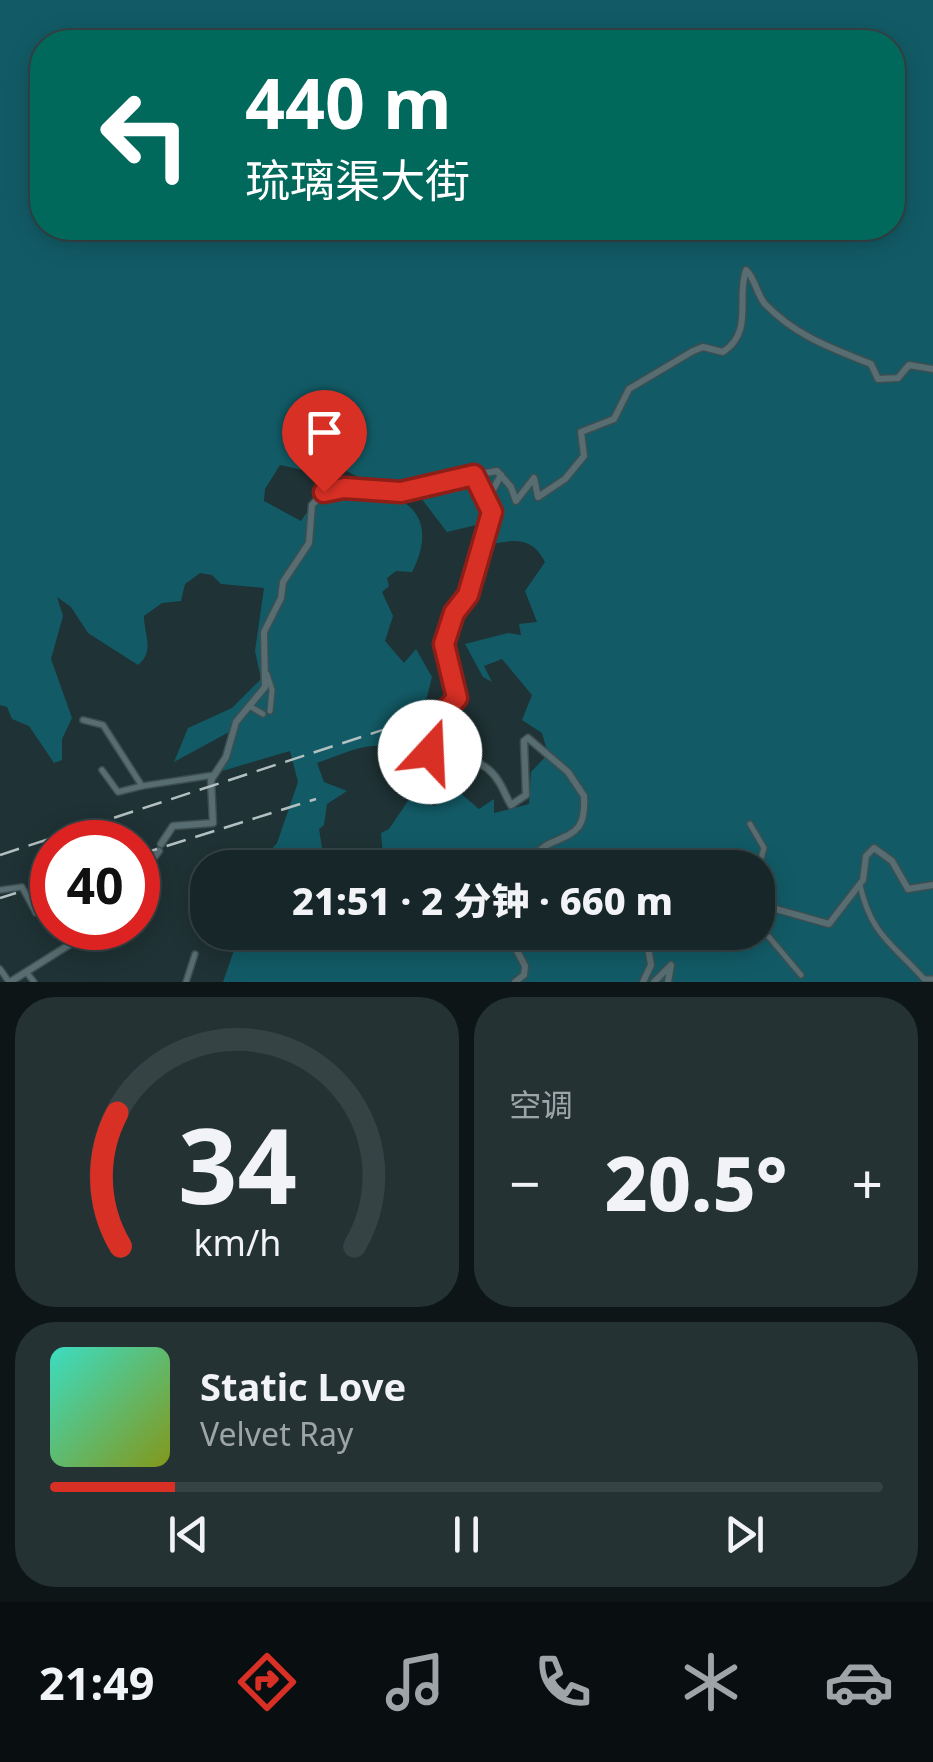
<!DOCTYPE html>
<html lang="zh">
<head>
<meta charset="utf-8">
<style>
  :root { --surface:#172628; --page:#243234; --text:#f1f3f6; --muted:#9ea5a8; --line:#364345; --accent:#d93025 }
  body { margin:0; font-family:"Noto Sans","Noto Sans SC",sans-serif; background:var(--page); color:var(--text); height:100vh; display:flex; flex-direction:column; font-size:38px; white-space:nowrap }
  * { box-sizing:border-box; margin:0 }
  p { font-size:32px; color:var(--muted) }
  .icon { flex:none; width:55px; height:55px; fill:none; stroke:currentColor; stroke-width:2; stroke-linecap:round; stroke-linejoin:round }
  .map { position:relative; height:982px; overflow:hidden }
  .panel { display:flex; flex-direction:column; gap:15px; padding:15px; background:#0d1516; flex:1 }
  .panel>* { flex:none }
  .banner { position:absolute; left:30px; top:30px; width:875px; height:210px; border-radius:40px; box-shadow:0 5px 25px #0003,0 0 0 2px var(--line); background:#00695c; color:#fff; overflow:hidden }
  .speed { position:absolute; left:30px; top:820px; display:flex; gap:20px; font-size:50px; font-weight:700; text-align:center }
  .speed>* { display:grid; place-content:center; width:130px; height:130px; border-radius:50%; background:var(--surface); box-shadow:0 5px 25px #0003,0 0 0 2px var(--line); line-height:1 }
  .speed .limit { border:15px solid #d22; background:#fff; color:#111 }
  .pin { position:absolute; display:grid; place-items:center; width:85px; height:85px; color:#fff; margin:-102px -42px; border-radius:50% 50% 50% 0; rotate:-45deg; box-shadow:0 0 10px #0007 }
  .pin .icon { rotate:45deg }
  .me { position:absolute; width:110px; margin:-55px; rotate:20deg; stroke-linejoin:round; filter:drop-shadow(0 0 8px #0008) }
  .turn { display:flex; align-items:center; gap:35px; height:210px; padding:0 50px; font-size:45px }
  .turn .icon { width:130px; height:130px; stroke-width:2.5 }
  .turn b { display:block; font-size:70px; line-height:85px }
  .big { font-size:75px; font-weight:800; line-height:1.1 }
  .panel .card { flex:1; display:flex; flex-direction:column; justify-content:center; gap:15px; min-width:0; padding:0 35px; border-radius:40px; background:var(--page) }
  .panel .dial { align-items:center; gap:0 }
  .dial svg { height:260px; overflow:visible; fill:none; stroke:var(--line); stroke-width:7; stroke-linecap:round; text-anchor:middle }
  .dial text { fill:var(--text); stroke:none }
  .song { display:flex; align-items:center; gap:30px }
  .cover { width:120px; height:120px; border-radius:15px; background:linear-gradient(135deg,hsl(170 70% 55%),hsl(70 70% 35%)) }
  .played { height:10px; border-radius:5px; background:linear-gradient(90deg,var(--accent) 15%,var(--line) 15%) }
  .keys { display:flex; justify-content:space-around; direction:ltr }
  .heat { display:flex; justify-content:space-between; align-items:center; font-size:55px; direction:ltr }
  .panel .tiles { flex:1; display:grid; gap:15px; grid-template-columns:1fr 1fr }
  .card:last-child { grid-column:span 2 }
  .trip { position:absolute; left:190px; top:850px; width:585px; height:100px; border-radius:40px; background:var(--surface); box-shadow:0 5px 25px #0003,0 0 0 2px var(--line); font-weight:800; line-height:100px; text-align:center }
  .dock { display:flex; height:160px; justify-content:space-around; align-items:center; background:#090f10; color:var(--muted) }
  .dock .icon { width:70px; height:70px }
  .dock .active { color:var(--accent) }
  .dock b { font-size:45px; color:var(--text) }
  .map>svg:first-child { display:block }
  .green { fill:#125b66; fill-rule:evenodd }
  .lines { fill:none; stroke-linecap:round; stroke-linejoin:round }
  .minor-casing { stroke:#3d4e51; stroke-width:8 }
  .tertiary-casing { stroke:#3d4e51; stroke-width:9 }
  .minor { stroke:#586d71; stroke-width:5 }
  .tertiary { stroke:#586d71; stroke-width:6 }
  .rail { stroke:#b3c0c2; stroke-width:2.5; stroke-dasharray:20 10; stroke-linecap:butt }
  .route-casing { stroke:#8d1f18; stroke-width:25 }
  .route { stroke:#d93025; stroke-width:18 }
</style>
</head>
<body>
<div class="map">
<svg width="933" height="982" viewBox="0 0 933 982">
  <rect width="100%" height="100%" fill="#1f3235"/>
  <path class="green" d="M0 0H933V982H223L240 933 758 932V868L384 867 381 833 389 829 410 798 435 806 453 787 479 809 494 799V813L529 804 531 772 548 754 542 733 522 720 532 695 502 659 484 666 492 682 483 677 465 644 508 633 521 635 519 624 537 622 525 591 545 562C533 538 516 539 493 544L476 525 447 532 411 485 370 483 331 463 303 470 280 465 265 489 264 501 301 521C309 509 316 498 328 491 342 483 352 487 366 489 417 497 436 525 412 572L396 571 387 578 389 586 382 592 393 616 385 641 404 663 416 649 432 677 427 697 417 711 420 723C403 747 398 744 373 746 355 747 335 757 317 763L324 782 347 791 327 804 324 825 319 829 323 854 333 867H255L277 843 298 782 290 751 222 771 229 732 174 762 188 728 232 708 261 679 255 651 264 588 221 584 212 575 200 573 185 584 181 601 162 603 144 616C144 634 155 651 138 665L88 633 71 607 57 597 63 616 51 659 72 718 62 739V760L54 763 29 726 12 719 7 707 0 705ZM42 42H892V228H42Z"/>
  <g class="lines">
    <defs>
      <g id="minor">
        <polyline points="267,674 272,690 270,711"/>
        <polyline points="251,707 263,714"/>
        <polyline points="83,720 103,725 142,786 214,775"/>
        <polyline points="102,770 118,792 142,786"/>
        <polyline points="750,824 764,848 758,869"/>
        <path d="M860 885C871 935 892 943 924 979H933"/>
        <polyline points="0,890 22,887 36,913 52,914"/>
        <polyline points="758,924 801,975"/>
        <polyline points="713,941 723,932"/>
        <polyline points="0,969 9,982"/>
        <polyline points="27,973 34,982"/>
        <polyline points="186,982 195,954"/>
      </g>
      <g id="tertiary">
        <path d="M474 475 497 471 511 487 516 501 534 478 538 497 565 479 584 456 581 432 614 419 629 389 693 351 703 347 723 352C754 332 736 298 746 270 755 278 756 293 765 304 796 336 831 348 871 364L878 379 898 378 909 365 933 369"/>
        <polyline points="488,499 501,475"/>
        <path d="M161 844 173 826 213 823 211 780 226 757 236 722 265 687 264 632 281 598 283 582 309 543 312 505 324 492 344 488 401 492 474 475 492 512 468 595 455 613 444 644 457 699C441 714 428 728 430 752 454 752 486 759 499 782 504 790 506 797 511 805L526 795 524 741 528 738 568 772 584 796C586 831 575 832 549 844 539 848 532 860 524 868"/>
        <polyline points="138,878 159,851"/>
        <polyline points="758,904 829,924 863,880 866,856 874,848 892,861 908,889 933,885"/>
        <polyline points="507,932 525,966 524,975 515,982"/>
        <polyline points="10,982 96,928"/>
        <polyline points="643,982 651,965 647,942 666,939 671,932"/>
        <polyline points="654,982 671,965 668,982"/>
      </g>
    </defs>
    <use href="#minor" class="minor-casing"/>
    <use href="#tertiary" class="tertiary-casing"/>
    <use href="#minor" class="minor"/>
    <use href="#tertiary" class="tertiary"/>
    <g class="rail">
      <polyline points="0,855 404,723"/>
      <polyline points="138,855 316,799"/>
      <polyline points="0,898 16,893"/>
    </g>
  </g>
  <g class="lines">
    <defs>
      <path id="route" d="M324 492 344 488 401 492 474 475 492 512 468 595 454 613 444 644 457 698C442 714 428 728 430 752"/>
    </defs>
    <use href="#route" class="route-casing"/>
    <use href="#route" class="route"/>
  </g>
</svg>
<div class="speed"><div class="limit">40</div></div>
<div class="pin" style="left:324px;top:492px;background:#d93025"><svg class="icon" aria-label="arrive" viewBox="0 0 24 24"><path d="M6 21V4h12l-3 4 3 4H6"/></svg></div>
<svg class="me" style="left:430px;top:752px" viewBox="-20 -20 40 40"><circle r="19" fill="#fff"/><path d="M0-13L10 11 0 6-10 11z" fill="#d93025"/></svg>
<div class="trip">21:51 · 2 分钟 · 660 m</div>
<div class="banner">
<div class="turn"><svg class="icon" aria-label="left" viewBox="0 0 24 24"><path d="M17 20v-9H6M10 6l-5 5 5 5"/></svg><div><b>440 m</b>琉璃渠大街</div></div>
</div>
</div>
<section class="panel">
<div class="tiles">
<div class="card dial"><svg viewBox="0 0 100 80">
<path d="M14 69A42 42 0 1 1 86 69"/>
<path d="M14 69A42 42 0 0 1 13 28" stroke="#d93025"/>
<text x="50" y="56" font-size="32" font-weight="700">34</text>
<text x="50" y="72" font-size="11">km/h</text>
</svg></div>
<div class="card"><p>空调</p>
<div class="heat"><a>−</a><b class="big">20.5°</b><a>+</a></div>
</div>
<div class="card">
<div class="song"><i class="cover"></i><div><b>Static Love</b><p>Velvet Ray</p></div></div>
<div class="played"></div>
<div class="keys"><svg class="icon" aria-label="previous" viewBox="0 0 24 24"><path d="M18 5L8 12l10 7zM5 5v14"/></svg><svg class="icon" aria-label="pause" viewBox="0 0 24 24"><path d="M8 5v14M16 5v14"/></svg><svg class="icon" aria-label="next" viewBox="0 0 24 24"><path d="M6 5l10 7-10 7zM19 5v14"/></svg></div>
</div>
</div>
</section>
<nav class="dock">
<b>21:49</b>
<svg class="icon active" aria-label="directions" viewBox="0 0 24 24"><path d="M12 3l9 9-9 9-9-9zM9 14v-3h6M13 9l2 2-2 2"/></svg>
<svg class="icon" aria-label="music" viewBox="0 0 24 24"><path d="M9 18V5l10-2v13"/><circle cx="6" cy="18" r="3"/><circle cx="16" cy="16" r="3"/></svg>
<svg class="icon" aria-label="phone" viewBox="0 0 24 24"><path d="M5 4h4l2 5-3 2q2 4 5 5l2-3 5 2v4C11 20 4 13 5 4z"/></svg>
<svg class="icon" aria-label="climate" viewBox="0 0 24 24"><path d="M12 3v18M4 7l16 10M4 17L20 7"/></svg>
<svg class="icon" aria-label="car" viewBox="0 0 24 24"><path d="M5 17H2v-5l4-1 3-4h7l3 4 3 1v5h-3M9 17h6M6 11h13"/><circle cx="7" cy="17" r="2"/><circle cx="17" cy="17" r="2"/></svg>
</nav>
</body>
</html>
